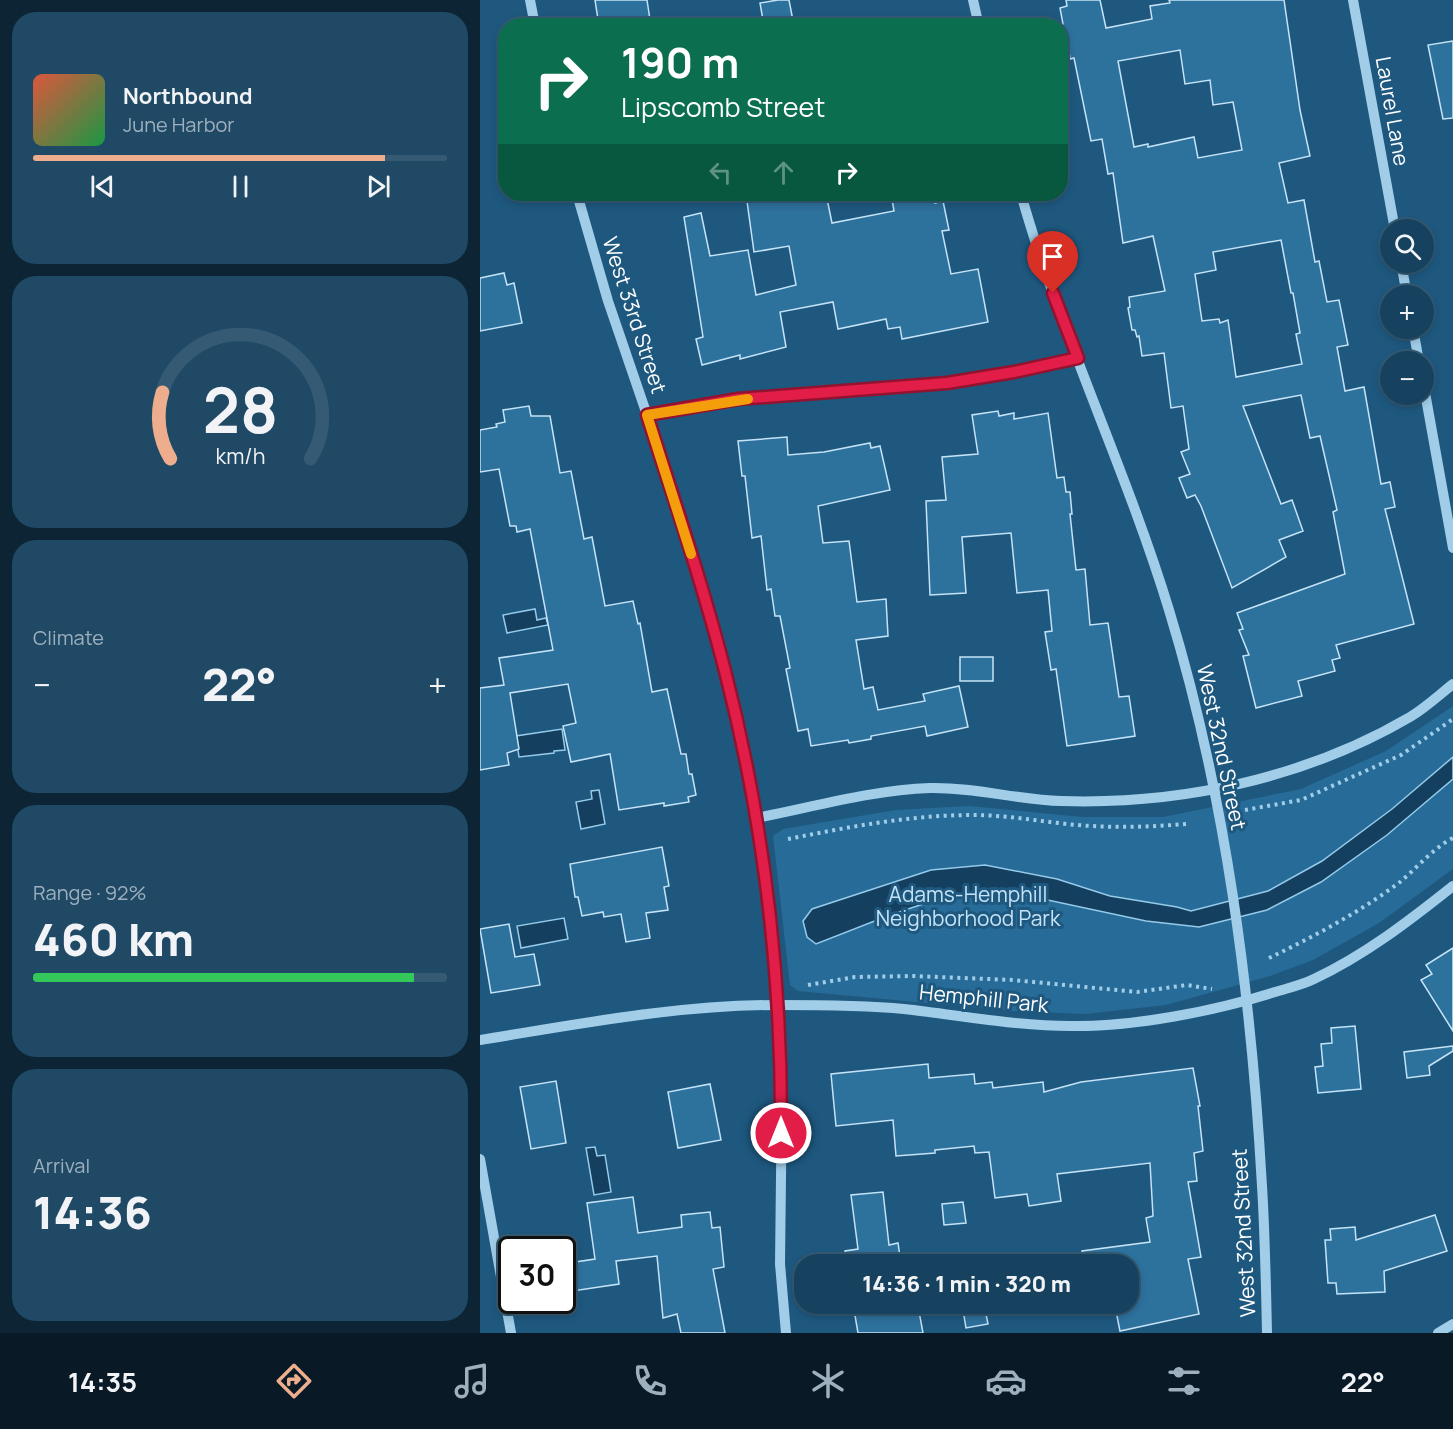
<!DOCTYPE html>
<html lang="en">
<head>
<meta charset="utf-8">
<style>
  :root { --surface:#16425f; --page:#1f4965; --text:#f1f3f6; --muted:#9eb0bd; --line:#355b74; --accent:#eead8d }
  body { margin:0; font-family:Manrope,sans-serif; background:var(--page); color:var(--text); height:100vh; display:flex; flex-direction:column; font-size:22px; white-space:nowrap }
  * { box-sizing:border-box; margin:0 }
  p { font-size:20px; color:var(--muted) }
  .icon { flex:none; width:33px; height:33px; fill:none; stroke:currentColor; stroke-width:2; stroke-linecap:round; stroke-linejoin:round }
  .map { position:relative; flex:1; overflow:hidden }
  .side { display:flex; flex-direction:column; gap:12px; padding:12px; background:#0c2434; width:480px }
  .side>* { flex:none }
  .top-card { position:absolute; left:18px; top:18px; width:570px; height:183px; border-radius:24px; box-shadow:0 3px 9px #0003,0 0 0 2px var(--line); background:#0b6e4f; color:#fff; overflow:hidden }
  .tools { position:absolute; left:900px; top:219px; display:grid; gap:12px }
  .tools a { display:grid; place-items:center; width:54px; height:54px; border-radius:50%; background:var(--surface); box-shadow:0 3px 9px #0003,0 0 0 2px var(--line); font-size:30px }
  .speed { position:absolute; left:18px; top:1236px; display:flex; gap:12px; font-size:30px; font-weight:700; text-align:center }
  .speed>* { display:grid; place-content:center; width:78px; height:78px; border-radius:50%; background:var(--surface); box-shadow:0 3px 9px #0003,0 0 0 2px var(--line); line-height:1 }
  .speed .limit { border:3px solid #111; border-radius:9px; background:#fff; color:#111 }
  .pin { position:absolute; display:grid; place-items:center; width:51px; height:51px; color:#fff; margin:-62px -26px; border-radius:50% 50% 50% 0; rotate:-45deg; box-shadow:0 0 6px #0007 }
  .pin .icon { rotate:45deg }
  .me { position:absolute; width:66px; margin:-33px; rotate:0deg; stroke-linejoin:round; filter:drop-shadow(0 0 4px #0008) }
  .turn { display:flex; align-items:center; gap:21px; height:126px; padding:0 24px; font-size:27px }
  .turn .icon { width:78px; height:78px; stroke-width:2.5 }
  .turn b { display:block; font-size:42px; line-height:51px }
  .lanes { display:flex; align-items:center; height:57px; padding:0 24px; background:#0003; justify-content:center; gap:30px; direction:ltr }
  .lanes .off { opacity:.35 }
  .big { font-size:45px; font-weight:800; line-height:1.1 }
  .side .tile { flex:1; display:flex; flex-direction:column; justify-content:center; gap:9px; min-width:0; padding:0 21px; border-radius:24px; background:var(--page) }
  .side .dial { align-items:center; gap:0 }
  .dial svg { height:156px; overflow:visible; fill:none; stroke:var(--line); stroke-width:7; stroke-linecap:round; text-anchor:middle }
  .dial text { fill:var(--text); stroke:none }
  .song { display:flex; align-items:center; gap:18px }
  .cover { width:72px; height:72px; border-radius:9px; background:linear-gradient(135deg,hsl(10 70% 55%),hsl(140 70% 35%)) }
  .played { height:6px; border-radius:3px; background:linear-gradient(90deg,var(--accent) 85%,var(--line) 85%) }
  .keys { display:flex; justify-content:space-around; direction:ltr }
  .heat { display:flex; justify-content:space-between; align-items:center; font-size:33px; direction:ltr }
  .charge { height:9px; border-radius:4px; background:linear-gradient(90deg,#34c759 92%,var(--line) 0) }
  .trip { position:absolute; left:314px; top:1254px; width:345px; height:60px; border-radius:24px; background:var(--surface); box-shadow:0 3px 9px #0003,0 0 0 2px var(--line); font-weight:800; line-height:60px; text-align:center }
  .menu { display:flex; height:96px; justify-content:space-around; align-items:center; background:#091a26; color:var(--muted) }
  .menu .icon { width:42px; height:42px }
  .menu .selected { color:var(--accent) }
  .menu b { font-size:27px; color:var(--text) }
  main { display:flex; flex:1; min-height:0 }
  .map>svg:first-child { display:block }
  .green { fill:#276c98 }
  .water { fill:#143f5e; stroke:#95caea; stroke-width:1.5 }
  .building { fill:#2d719d; stroke:#c5e3f6; stroke-width:1.5; fill-rule:evenodd }
  .lines { fill:none; stroke-linecap:round; stroke-linejoin:round }
  .path { stroke:#a1cde8; stroke-width:4; stroke-dasharray:3 4.5; stroke-linecap:butt }
  .minor { stroke:#a1cde8; stroke-width:10 }
  .route-casing { stroke:#92132f; stroke-width:15 }
  .route { stroke:#e11d48; stroke-width:10 }
  .slow { stroke:#f59e0b; stroke-width:10 }
  .labels { text-anchor:middle; dominant-baseline:central; stroke-width:6; stroke-linejoin:round; paint-order:stroke }
  .street-label { font-size:21px; fill:#fff; stroke:#1e587f }
  .park-label { font-size:21px; fill:#c5e3f6; stroke:#1e587f }
</style>
</head>
<body>
<main>
<section class="side">
<div class="tile">
<div class="song"><i class="cover"></i><div><b>Northbound</b><p>June Harbor</p></div></div>
<div class="played"></div>
<div class="keys"><svg class="icon" aria-label="previous" viewBox="0 0 24 24"><path d="M18 5L8 12l10 7zM5 5v14"/></svg><svg class="icon" aria-label="pause" viewBox="0 0 24 24"><path d="M8 5v14M16 5v14"/></svg><svg class="icon" aria-label="next" viewBox="0 0 24 24"><path d="M6 5l10 7-10 7zM19 5v14"/></svg></div>
</div>
<div class="tile dial"><svg viewBox="0 0 100 80">
<path d="M14 69A42 42 0 1 1 86 69"/>
<path d="M14 69A42 42 0 0 1 10 35" stroke="#eead8d"/>
<text x="50" y="56" font-size="32" font-weight="700">28</text>
<text x="50" y="72" font-size="11">km/h</text>
</svg></div>
<div class="tile"><p>Climate</p>
<div class="heat"><a>−</a><b class="big">22°</b><a>+</a></div>
</div>
<div class="tile"><p>Range · 92%</p><b class="big">460 km</b><div class="charge"></div></div>
<div class="tile"><p>Arrival</p><b class="big">14:36</b></div>
</section>
<div class="map">
<svg width="973" height="1333" viewBox="0 0 973 1333">
  <rect width="100%" height="100%" fill="#1e587f"/>
  <polygon class="green" points="973,706 973,869 899,923 833,960 790,976 686,1005 605,1014 534,1011 318,991 310,985 293,836 303,829 416,810 489,806 602,817 683,817 821,789 906,751"/>
  <g class="water">
    <polygon points="55,609 57,620 66,618 68,625 27,633 23,615"/>
    <polygon points="82,729 85,750 74,751 74,753 39,757 36,736"/>
    <polygon points="973,757 973,779 907,835 841,882 787,910 719,927 666,921 535,893 476,893 410,915 336,944 327,937 323,921 332,909 451,870 505,865 577,879 630,896 697,907 711,911 788,891 842,861 912,809"/>
    <polygon points="119,790 125,824 101,829 96,802 112,799 111,791"/>
    <polygon points="84,918 88,939 41,948 37,926"/>
    <polygon points="115,1147 117,1156 125,1155 131,1192 114,1195 106,1148"/>
  </g>
  <g class="building">
    <polygon points="115,0 167,0 170,20 136,26 119,26"/>
    <polygon points="298,0 309,0 314,26 284,26 280,3"/>
    <path d="M586 0H620L626 28 672 19 670 6 690 3 689 0H804L820 110 830 156 799 163 808 203 824 200 835 262 839 261 847 302 859 300 868 345 857 347 865 391 884 387 901 484 910 482 915 507 905 509 934 624 856 645 860 658 852 660 855 671 818 681 822 696 776 708 763 656 769 655 759 630 763 629 757 613 865 574 853 512 857 510 840 436 830 438 821 395 763 406 801 504 812 500 823 531 799 540 806 557 752 588 721 506 715 495 707 498 699 478 710 474 701 452 709 449 703 406 691 408 684 353 662 356 659 336 657 337 655 330H652L648 308 650 307 649 297 685 291 673 236 643 243 633 173 628 174 622 139 611 141 594 58 590 59 588 44 580 46V24H583L580 8 587 6ZM700 50 705 84 730 80 733 105 753 102 762 150 718 158 714 137 668 147V144L654 147 638 61ZM801 240 811 293H813L820 333 816 334 822 364 756 377 748 320 740 323 739 319 722 321 715 274 736 270 733 252Z"/>
    <polygon points="973,41 973,118 963,119 948,45"/>
    <polygon points="266,194 346,194 352,223 414,211 411,194 453,194 455,203 463,201 469,230 462,231 471,274 498,269 508,322 422,339 420,327 408,329 406,319 358,329 353,302 300,312 306,347 260,359 260,355 222,365 216,339 223,337 204,217 221,213 230,256 268,250 276,295 316,285 309,246 274,252"/>
    <polygon points="24,273 27,285 34,283 42,323 0,331 0,278"/>
    <polygon points="49,406 51,416 70,416 80,473 91,471 104,539 112,537 125,606 153,601 158,624 160,623 172,692 187,689 201,754 206,754 209,774 212,774 216,795 208,797 209,802 184,806 184,803 139,810 130,754 91,762 83,726 96,723 88,684 30,693 39,749 27,753 29,765 0,770 0,688 24,685 19,658 73,650 50,529 37,532 36,526 30,526 19,469 0,472 0,430 17,427 16,424 25,422 23,410"/>
    <polygon points="518,411 519,416 534,413 534,419 568,413 577,478 584,477 586,492 590,492 592,514 590,514 596,570 605,569 610,625 628,623 639,697 649,696 655,736 587,746 576,669 571,670 565,632 572,631 568,590 537,593 531,533 482,537 486,593 450,595 446,501 466,500 462,457 498,454 492,415"/>
    <polygon points="307,437 308,455 344,452 390,443 391,448 400,446 410,490 338,506 343,543 369,541 377,602 406,599 408,636 376,640 384,689 393,687 398,710 445,701 443,694 479,686 488,727 447,736 445,726 391,736 391,739 369,743 368,740 331,746 328,729 318,731 306,669 310,668 300,616 295,616 291,589 287,590 281,536 272,538 265,476 262,476 258,441"/>
    <rect x="480" y="657" width="33" height="24"/>
    <polygon points="182,847 189,886 184,887 188,910 166,913 170,938 146,942 141,914 124,917 123,912 102,916 98,897 95,897 90,864"/>
    <polygon points="29,924 35,957 54,954 60,985 11,993 0,929"/>
    <polygon points="973,948 973,1031 941,980 952,974 946,965"/>
    <polygon points="875,1026 881,1089 838,1093 835,1067 843,1066 841,1044 852,1043 851,1028"/>
    <polygon points="973,1046 973,1051 949,1066 950,1075 927,1078 924,1052"/>
    <polygon points="448,1064 449,1078 494,1074 495,1084 512,1082 513,1088 563,1082 564,1092 601,1082 713,1068 720,1106 718,1106 723,1151 714,1153 717,1181 708,1182 721,1257 708,1259 719,1314 640,1331 636,1311 614,1315 612,1304 648,1304 648,1264 604,1264 602,1251 670,1242 666,1218 673,1216 670,1163 577,1174 581,1201 549,1206 547,1194 515,1198 509,1152 495,1153 494,1146 455,1150 455,1153 416,1156 413,1120 356,1126 351,1074"/>
    <polygon points="76,1081 86,1143 51,1149 40,1087"/>
    <polygon points="230,1084 241,1140 198,1148 188,1092"/>
    <polygon points="403,1192 409,1245 418,1243 421,1264 367,1264 365,1251 378,1249 371,1195"/>
    <polygon points="153,1197 158,1233 202,1227 201,1215 230,1212 232,1228 240,1227 244,1267 233,1269 245,1333 201,1333 197,1314 183,1318 177,1256 136,1261 139,1284 86,1292 82,1264 115,1259 107,1203"/>
    <polygon points="483,1202 486,1223 464,1225 462,1204"/>
    <polygon points="955,1215 967,1251 904,1271 905,1292 857,1294 856,1283 848,1283 845,1240 851,1240 850,1229 875,1227 876,1240"/>
    <polygon points="373,1304 456,1304 438,1306 443,1333 378,1333"/>
    <polygon points="482,1304 504,1304 508,1324 486,1328"/>
  </g>
  <g class="lines">
    <g class="path">
      <polyline points="765,810 821,800 921,755 973,719"/>
      <path d="M308 839C369 827 430 815 493 815 527 815 563 822 597 825 634 828 670 827 706 824"/>
      <path d="M789 958C833 937 880 912 920 882 937 868 953 848 973 838"/>
      <polyline points="328,985 375,977 433,976 533,980 657,992 707,985 732,989"/>
    </g>
    <g class="minor">
      <polyline points="50,0 55,26"/>
      <polyline points="493,0 499,26"/>
      <polyline points="873,0 915,230"/>
      <polyline points="97,194 128,301 167,415 221,585 245,672 276,818 291,911 299,1005 302,1089 300,1264 306,1333"/>
      <path d="M541 194C581 336 646 469 689 610 746 796 771 993 782 1186 785 1235 786 1284 787 1333"/>
      <polyline points="921,262 927,296"/>
      <polyline points="933,328 939,362"/>
      <polyline points="944,387 973,548"/>
      <polyline points="167,415 259,400 467,383 534,372 598,358"/>
      <path d="M276 818C333 807 392 790 450 788 495 787 538 800 581 801 701 805 826 778 930 717 945 708 959 695 973 684"/>
      <path d="M0 1040C99 1024 197 1005 297 1005 339 1005 382 1005 424 1009 479 1015 535 1026 591 1026 654 1027 735 1011 795 992 808 988 822 985 834 979 885 955 929 921 973 886"/>
      <polyline points="0,1159 31,1333"/>
      <polyline points="958,1333 973,1324"/>
    </g>
  </g>
  <g class="lines">
    <defs>
      <path id="route" d="M301 1133C302 977 284 822 245 671 223 585 194 500 167 415L258 399 467 383 534 372 598 358 573 293"/>
    </defs>
    <use href="#route" class="route-casing"/>
    <use href="#route" class="route"/>
    <polyline class="slow" points="211,554 167,415 268,399"/>
  </g>
  <g class="labels">
    <g class="street-label">
      <text transform="translate(913 111) rotate(80)">Laurel Lane</text>
      <text transform="translate(155 315) rotate(72)">West 33rd Street</text>
      <text transform="translate(742 747) rotate(78)">West 32nd Street</text>
      <text transform="translate(504 998) rotate(6)">Hemphill Park</text>
      <text transform="translate(763 1233) rotate(-93)">West 32nd Street</text>
    </g>
    <g class="park-label">
      <text x="488" y="894">Adams-Hemphill<tspan x="488" dy="24">Neighborhood Park</tspan></text>
    </g>
  </g>
</svg>
<div class="tools">
<a><svg class="icon" aria-label="search" viewBox="0 0 24 24"><circle cx="10" cy="10" r="6"/><path d="M15 15l6 6"/></svg></a>
<a>+</a>
<a>−</a>
</div>
<div class="speed"><div class="limit">30</div></div>
<div class="pin" style="left:573px;top:293px;background:#d93025"><svg class="icon" aria-label="arrive" viewBox="0 0 24 24"><path d="M6 21V4h12l-3 4 3 4H6"/></svg></div>
<svg class="me" style="left:301px;top:1133px" viewBox="-20 -20 40 40"><circle r="17" fill="#e11d48" stroke="#fff" stroke-width="3"/><path d="M0-11L8 9 0 5-8 9z" fill="#fff"/></svg>
<div class="trip">14:36 · 1 min · 320 m</div>
<div class="top-card">
<div class="turn"><svg class="icon" aria-label="right" viewBox="0 0 24 24"><path d="M7 20v-9h11M14 6l5 5-5 5"/></svg><div><b>190 m</b>Lipscomb Street</div></div>
<div class="lanes"><svg class="icon off" aria-label="left" viewBox="0 0 24 24"><path d="M17 20v-9H6M10 6l-5 5 5 5"/></svg><svg class="icon off" aria-label="ahead" viewBox="0 0 24 24"><path d="M12 20V5M6 11l6-6 6 6"/></svg><svg class="icon" aria-label="right" viewBox="0 0 24 24"><path d="M7 20v-9h11M14 6l5 5-5 5"/></svg></div>
</div>
</div>
</main>
<nav class="menu">
<b>14:35</b>
<svg class="icon selected" aria-label="directions" viewBox="0 0 24 24"><path d="M12 3l9 9-9 9-9-9zM9 14v-3h6M13 9l2 2-2 2"/></svg>
<svg class="icon" aria-label="music" viewBox="0 0 24 24"><path d="M9 18V5l10-2v13"/><circle cx="6" cy="18" r="3"/><circle cx="16" cy="16" r="3"/></svg>
<svg class="icon" aria-label="phone" viewBox="0 0 24 24"><path d="M5 4h4l2 5-3 2q2 4 5 5l2-3 5 2v4C11 20 4 13 5 4z"/></svg>
<svg class="icon" aria-label="climate" viewBox="0 0 24 24"><path d="M12 3v18M4 7l16 10M4 17L20 7"/></svg>
<svg class="icon" aria-label="car" viewBox="0 0 24 24"><path d="M5 17H2v-5l4-1 3-4h7l3 4 3 1v5h-3M9 17h6M6 11h13"/><circle cx="7" cy="17" r="2"/><circle cx="17" cy="17" r="2"/></svg>
<svg class="icon" aria-label="filters" viewBox="0 0 24 24"><path d="M4 7h16M4 17h16"/><circle cx="9" cy="7" r="2"/><circle cx="15" cy="17" r="2"/></svg>
<b>22°</b>
</nav>
</body>
</html>
